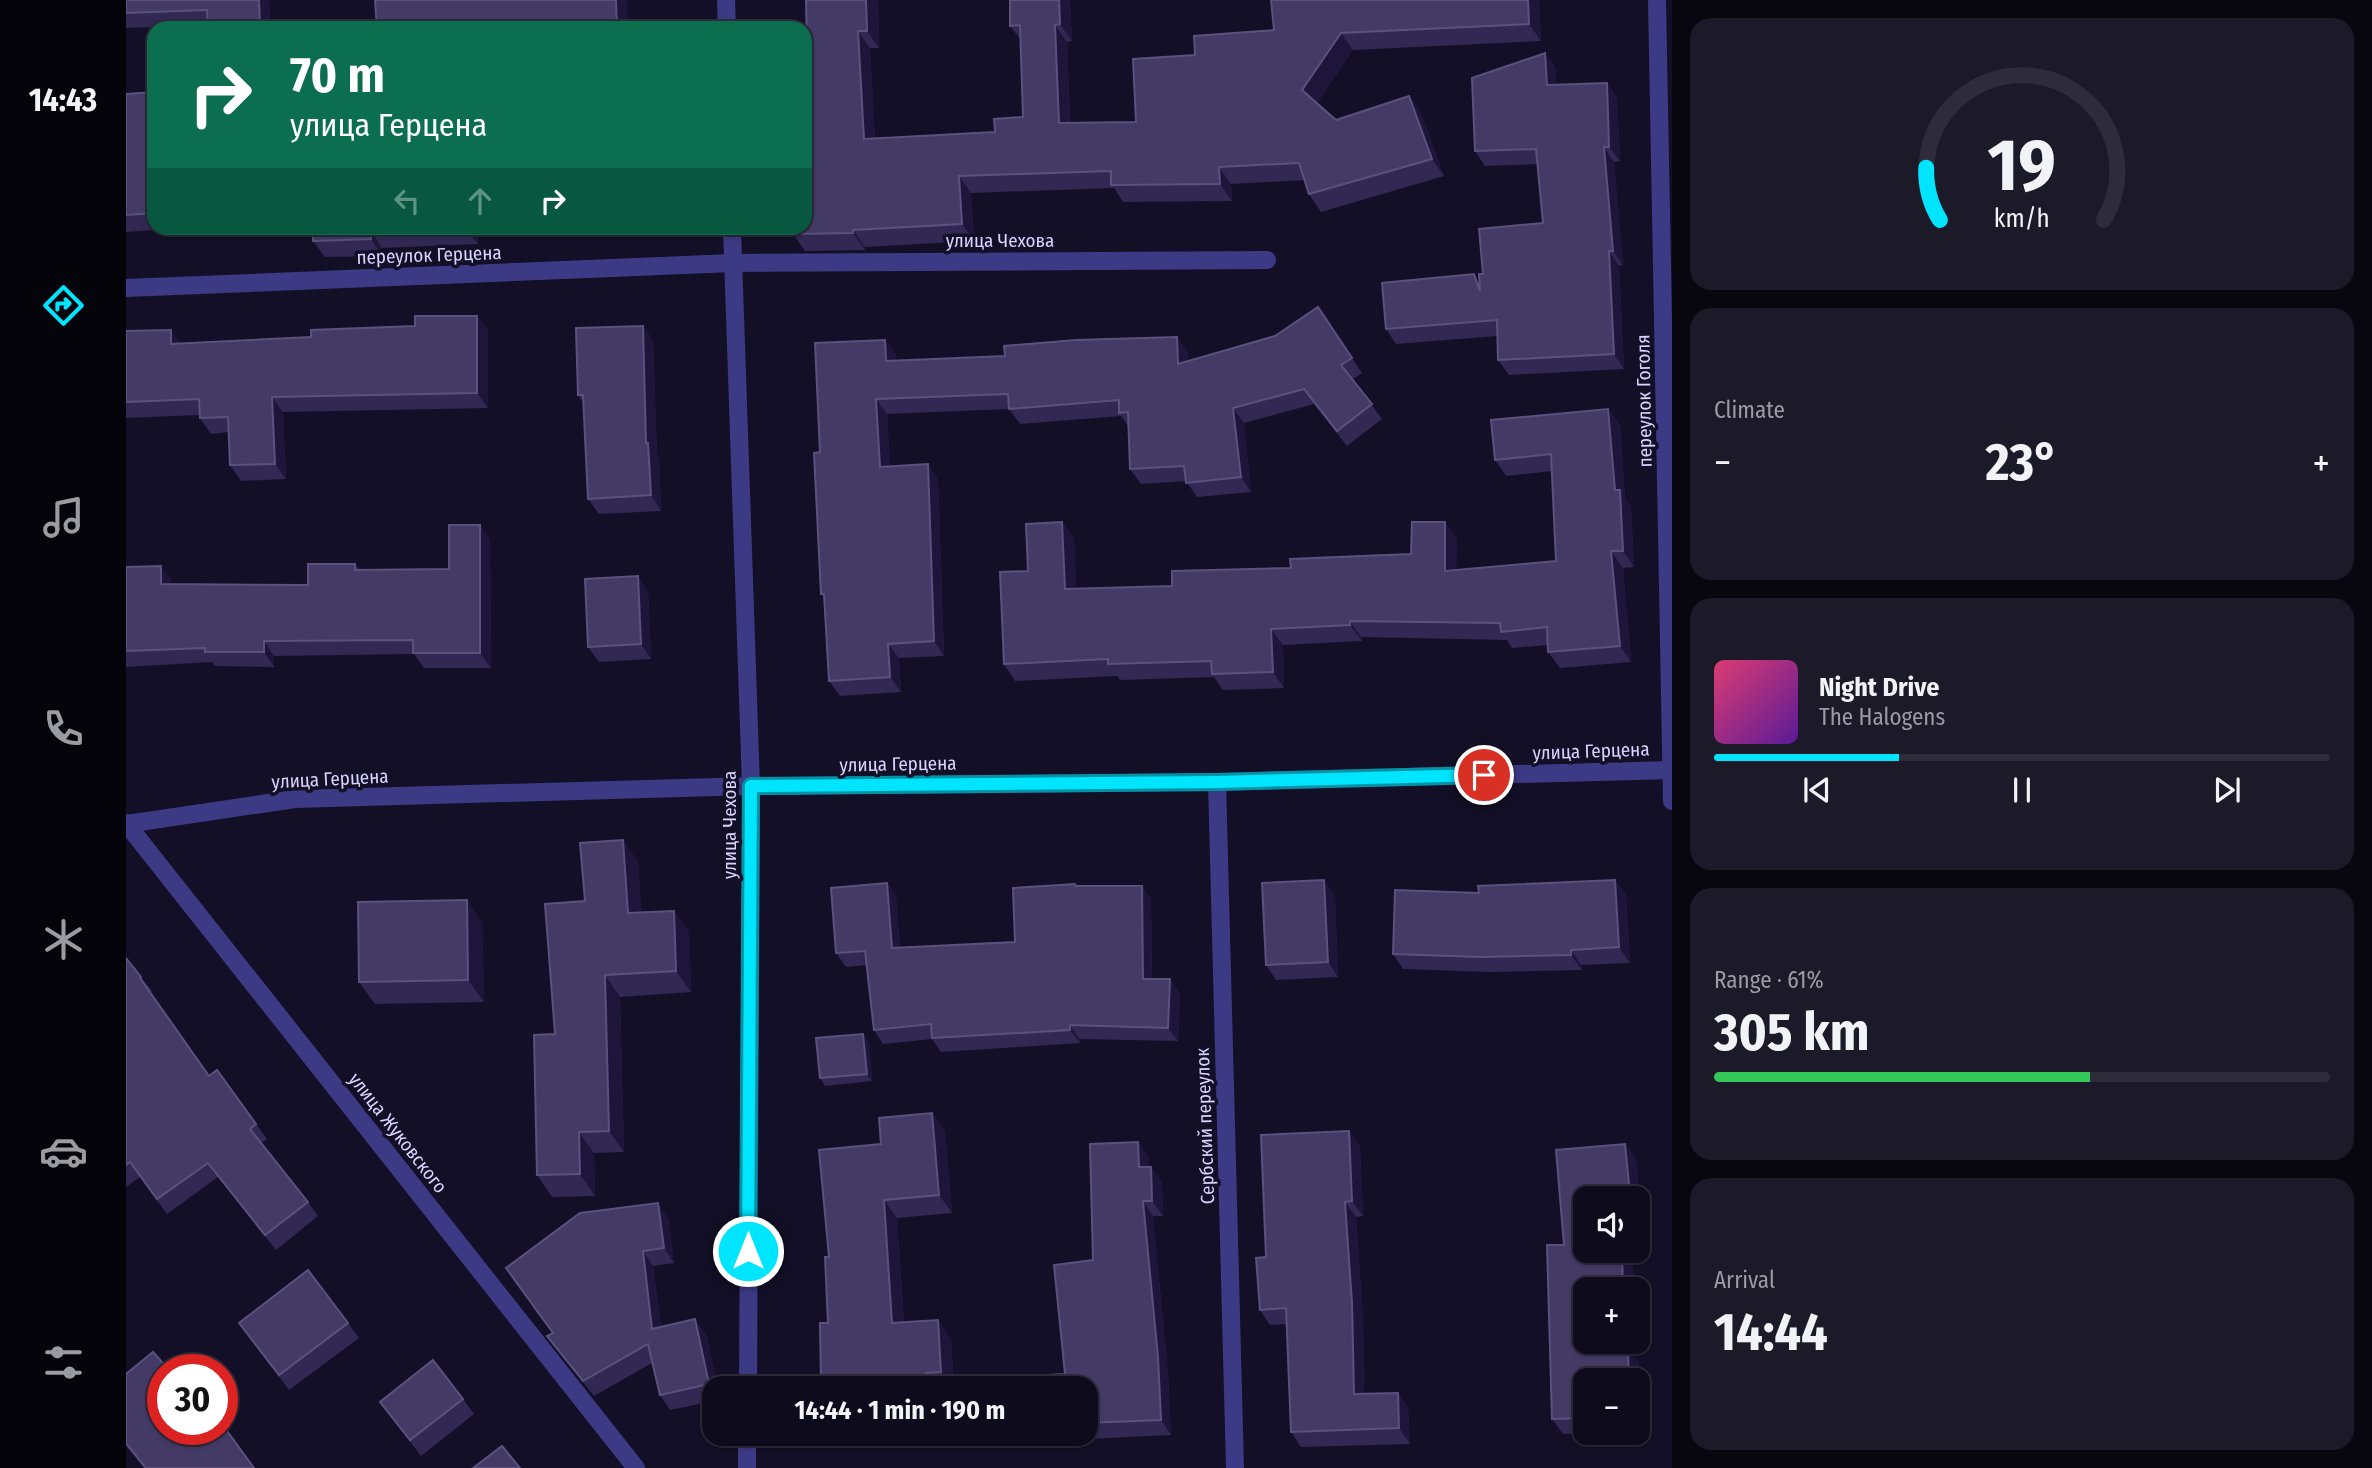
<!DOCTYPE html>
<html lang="en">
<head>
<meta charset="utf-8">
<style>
  :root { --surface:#0e0b1c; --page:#1c1929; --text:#f1f3f6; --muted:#9b9ba3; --line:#2e2b3b; --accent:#00e5ff }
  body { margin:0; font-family:"Fira Sans Condensed",sans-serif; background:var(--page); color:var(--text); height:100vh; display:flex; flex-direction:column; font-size:26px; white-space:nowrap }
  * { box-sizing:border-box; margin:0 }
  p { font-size:23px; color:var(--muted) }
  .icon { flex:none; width:38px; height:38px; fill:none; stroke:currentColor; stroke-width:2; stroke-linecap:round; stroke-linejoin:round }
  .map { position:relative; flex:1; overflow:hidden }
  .drawer { display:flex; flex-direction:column; gap:18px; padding:18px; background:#08060f; width:700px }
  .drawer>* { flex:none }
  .top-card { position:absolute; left:21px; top:21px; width:665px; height:214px; border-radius:21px; box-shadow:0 2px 5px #0004,0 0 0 2px var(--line); background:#0b6e4f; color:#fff; overflow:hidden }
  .buttons { position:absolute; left:1447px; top:1186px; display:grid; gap:14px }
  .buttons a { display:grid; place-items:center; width:77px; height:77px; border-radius:14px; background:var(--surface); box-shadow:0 2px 5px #0004,0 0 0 2px var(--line); font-size:35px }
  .speed { position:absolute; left:21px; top:1354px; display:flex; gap:14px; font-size:35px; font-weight:700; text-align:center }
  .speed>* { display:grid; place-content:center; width:91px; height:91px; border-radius:50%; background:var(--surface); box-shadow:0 2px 5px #0004,0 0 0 2px var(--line); line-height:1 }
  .speed .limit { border:10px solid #d22; background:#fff; color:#111 }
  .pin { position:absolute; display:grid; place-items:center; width:60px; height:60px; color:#fff; margin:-30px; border:4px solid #fff; border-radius:50%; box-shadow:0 2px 7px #0007 }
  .me { position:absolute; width:77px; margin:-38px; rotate:0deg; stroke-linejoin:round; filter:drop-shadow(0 0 5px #0008) }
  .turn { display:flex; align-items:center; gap:24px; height:147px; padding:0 28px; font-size:32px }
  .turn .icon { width:91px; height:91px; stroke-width:2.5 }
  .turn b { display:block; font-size:49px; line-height:60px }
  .lanes { display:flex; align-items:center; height:66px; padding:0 28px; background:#0003; justify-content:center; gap:35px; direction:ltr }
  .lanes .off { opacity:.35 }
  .big { font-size:52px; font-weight:700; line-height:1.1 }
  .drawer .card { flex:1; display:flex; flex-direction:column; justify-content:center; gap:10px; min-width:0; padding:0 24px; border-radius:21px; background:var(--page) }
  .drawer .dial { align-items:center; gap:0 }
  .dial svg { height:182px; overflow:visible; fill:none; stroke:var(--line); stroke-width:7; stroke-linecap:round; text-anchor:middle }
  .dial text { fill:var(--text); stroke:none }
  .song { display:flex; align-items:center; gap:21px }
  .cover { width:84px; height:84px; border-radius:10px; background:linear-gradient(135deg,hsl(340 70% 55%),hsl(270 70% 35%)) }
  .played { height:7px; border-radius:4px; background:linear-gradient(90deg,var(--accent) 30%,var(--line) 30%) }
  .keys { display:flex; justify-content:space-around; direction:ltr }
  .heat { display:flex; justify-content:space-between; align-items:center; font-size:38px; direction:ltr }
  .charge { height:10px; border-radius:5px; background:linear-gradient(90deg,#34c759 61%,var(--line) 0) }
  .trip { position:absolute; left:576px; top:1376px; width:396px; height:70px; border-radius:21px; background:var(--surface); box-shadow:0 2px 5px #0004,0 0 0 2px var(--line); font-weight:700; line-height:70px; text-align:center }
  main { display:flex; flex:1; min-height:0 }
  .dock { display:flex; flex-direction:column; width:126px; justify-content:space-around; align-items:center; background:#06040b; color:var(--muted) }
  .dock .icon { width:49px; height:49px }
  .dock .on { color:var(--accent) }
  .dock b { font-size:32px; color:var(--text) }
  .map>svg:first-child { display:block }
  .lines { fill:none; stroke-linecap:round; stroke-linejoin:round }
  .street { stroke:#3d3a85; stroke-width:18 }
  .wall { fill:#312854 }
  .shaded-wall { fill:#1d163a }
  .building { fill:#433a66; stroke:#5a527e; stroke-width:2 }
  .route-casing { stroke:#0095a6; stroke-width:18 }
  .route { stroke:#00e5ff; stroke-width:12 }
  .labels { text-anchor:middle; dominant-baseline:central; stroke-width:7; stroke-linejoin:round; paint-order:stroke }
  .street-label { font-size:19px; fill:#d9d4ff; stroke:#130f26 }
</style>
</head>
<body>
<main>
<nav class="dock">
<b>14:43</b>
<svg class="icon on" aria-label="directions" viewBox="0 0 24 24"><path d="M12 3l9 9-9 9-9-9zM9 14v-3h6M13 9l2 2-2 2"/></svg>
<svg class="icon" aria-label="music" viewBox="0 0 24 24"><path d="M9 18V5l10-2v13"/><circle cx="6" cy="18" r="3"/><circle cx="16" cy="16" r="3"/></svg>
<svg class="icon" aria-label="phone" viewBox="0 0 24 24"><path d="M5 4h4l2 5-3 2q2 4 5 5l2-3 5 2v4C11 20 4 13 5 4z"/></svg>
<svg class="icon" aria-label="climate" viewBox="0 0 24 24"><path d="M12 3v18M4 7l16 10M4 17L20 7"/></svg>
<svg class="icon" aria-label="car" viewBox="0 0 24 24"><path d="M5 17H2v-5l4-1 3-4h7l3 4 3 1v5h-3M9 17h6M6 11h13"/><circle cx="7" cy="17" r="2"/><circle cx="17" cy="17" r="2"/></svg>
<svg class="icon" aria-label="filters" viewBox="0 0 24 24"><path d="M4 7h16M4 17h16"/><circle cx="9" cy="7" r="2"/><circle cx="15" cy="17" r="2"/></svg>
</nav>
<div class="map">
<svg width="1546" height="1468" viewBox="0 0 1546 1468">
  <rect width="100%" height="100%" fill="#130f26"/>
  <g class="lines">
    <g class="street">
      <polyline points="600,0 601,28"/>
      <polyline points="1531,0 1546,801"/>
      <polyline points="606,228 625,786 622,1388"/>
      <polyline points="0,288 607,263 1141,260"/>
      <polyline points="1091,782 1109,1468"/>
      <polyline points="0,823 510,1468"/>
      <polyline points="0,824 169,799 625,786 1091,782 1546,770"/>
      <polyline points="621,1468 621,1433"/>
    </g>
  </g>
  <g class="wall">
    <polygon points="0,0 143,0 144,28 82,28 82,25 0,28"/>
    <polygon points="680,0 752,0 753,48 744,48 749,138 869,132 897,117 895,40 884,26 944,0 946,41 941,42 944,123 1010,122 1069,55 1148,30 1413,0 1415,41 1227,50 1191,103 1210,120 1283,96 1295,113 1318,176 1195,212 1183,194 1179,180 1105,184 1106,201 997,202 988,188 845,193 848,241 739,247 739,250 679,251 667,234 679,228 681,51"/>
    <polygon points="1430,68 1430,85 1481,83 1491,98 1494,161 1488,162 1497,265 1493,266 1498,369 1383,375 1372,360 1371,336 1270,344 1260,329 1354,282 1357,274 1417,223 1411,164 1359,166 1349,151"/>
    <polygon points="28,92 28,228 58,228 0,232 0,94"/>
    <polygon points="187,228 351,228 352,244 256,248 256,256 199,257 187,241"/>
    <polygon points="471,228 510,228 510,230 474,232"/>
    <polygon points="1192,307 1236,373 1227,379 1256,419 1221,446 1188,404 1118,423 1125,492 1071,497 1060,481 1015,484 1004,469 1002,426 995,416 894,424 883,409 761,414 764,466 812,479 818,656 773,658 775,692 714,696 703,681 699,599 695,594 694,452 759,340 770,355 770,361 1062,352 1062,361 1149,336"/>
    <polygon points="351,316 362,331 362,408 157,412 160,479 115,481 104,465 103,432 85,434 74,418 74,415 0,418 0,331 54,343 185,337 289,326"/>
    <polygon points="517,326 527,341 531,455 533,458 535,511 473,514 462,499 458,404 452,395"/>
    <polygon points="1482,409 1494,425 1499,498 1505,506 1508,567 1497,568 1505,662 1434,668 1422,652 1422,645 1386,648 1381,640 1235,637 1236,641 1157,645 1158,688 1097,690 1088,677 994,680 991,676 889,681 878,664 902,571 936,522 948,539 950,589 1046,586 1165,568 1285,554 1319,522 1331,539 1330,570 1430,561 1426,471 1380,476 1369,460"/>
    <polygon points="354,525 364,540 365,668 298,668 288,654 148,656 148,667 89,666 86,662 0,667 0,567 45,580 45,584 182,585 229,564 234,570 323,569"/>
    <polygon points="522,591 525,659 473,662 462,647"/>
    <polygon points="512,861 515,912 548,911 563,932 565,992 494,997 498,1152 468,1153 469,1196 426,1197 411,1175 459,901"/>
    <polygon points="1198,880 1209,896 1212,977 1150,980 1140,965"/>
    <polygon points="1489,880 1500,895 1504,963 1455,965 1456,970 1364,972 1277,969 1267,954 1353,893"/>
    <polygon points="761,883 770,897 774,947 889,942 949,884 951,886 1016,886 1025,899 1026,979 1054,993 1052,1041 953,1039 954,1043 815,1052 806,1039 757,1044 748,1030 741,965 720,967 710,953"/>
    <polygon points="356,922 358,1002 249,1004 233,982"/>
    <polygon points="0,958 15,977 26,991 24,993 83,1076 91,1070 141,1139 135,1143 182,1202 192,1216 150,1250 92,1177 41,1214 14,1177 0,1187"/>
    <polygon points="737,1034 743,1042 746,1081 699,1086 694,1078"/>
    <polygon points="806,1113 819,1131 826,1213 771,1218 778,1322 825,1338 828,1388 699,1388 695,1383 702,1323 703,1257 755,1144"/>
    <polygon points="1223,1131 1234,1146 1237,1216 1230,1217 1237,1318 1238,1394 1272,1393 1282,1408 1284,1444 1175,1447 1165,1432 1161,1324 1144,1325 1134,1310 1140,1257"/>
    <polygon points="1012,1142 1023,1158 1023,1167 1025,1167 1036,1182 1037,1216 1027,1216 1042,1373 1045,1435 917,1441 912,1433 959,1433 959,1388 939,1374"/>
    <polygon points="1499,1144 1510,1159 1514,1209 1512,1210 1512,1199 1460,1199 1460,1251 1506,1251 1507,1290 1460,1290 1460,1342 1509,1342 1509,1357 1513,1363 1514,1432 1512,1432 1512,1381 1460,1381 1460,1433 1463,1433 1437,1434 1426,1419 1421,1245 1438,1245 1430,1150"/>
    <polygon points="542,1218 548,1263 527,1266 535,1327 580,1334 592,1388 588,1388 588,1401 544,1410 534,1395 526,1363 468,1396 421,1336 427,1333"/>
    <polygon points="113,1323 222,1323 233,1338 163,1390"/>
    <polygon points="37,1370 128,1468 18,1468 0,1446 0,1374"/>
    <polygon points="337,1399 348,1414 295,1456 254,1402"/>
  </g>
  <g class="shaded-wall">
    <polygon points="133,0 143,0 144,28 134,28"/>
    <polygon points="490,0 501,0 502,28 491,28"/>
    <polygon points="740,0 752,0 753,48 741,31"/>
    <polygon points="933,0 944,0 946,41 934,24"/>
    <polygon points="1402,0 1413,0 1415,41 1403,24"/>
    <polygon points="929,25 941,42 944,140 933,123"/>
    <polygon points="732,31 744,48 750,156 738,139"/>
    <polygon points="1215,33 1227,50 1188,107 1176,90"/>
    <polygon points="1419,53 1430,68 1431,100 1421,85"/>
    <polygon points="1481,83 1491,98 1494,161 1483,147"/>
    <polygon points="1283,96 1295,113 1318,176 1306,159"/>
    <polygon points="1478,147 1488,162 1497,265 1487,251"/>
    <polygon points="1093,167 1105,184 1106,201 1094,184"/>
    <polygon points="833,176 845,193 848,241 836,224"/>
    <polygon points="340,228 351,228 352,244"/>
    <polygon points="727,230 739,247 739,250 727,233"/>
    <polygon points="245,231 256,248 256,256 245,239"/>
    <polygon points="1483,251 1493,266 1498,369 1488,354"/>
    <polygon points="351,316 362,331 362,408 351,393"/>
    <polygon points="517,326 527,341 531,455 533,458 535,511 525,495 520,443"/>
    <polygon points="45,330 56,345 45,344"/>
    <polygon points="1051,337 1062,352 1063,379 1052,364"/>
    <polygon points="759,340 770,355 770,376 760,361"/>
    <polygon points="146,397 157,412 160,479 149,464"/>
    <polygon points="750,399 761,414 765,482 754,467"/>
    <polygon points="1107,408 1118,423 1125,492 1115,477"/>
    <polygon points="1482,409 1494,425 1499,498 1505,506 1508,567 1497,551 1489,490"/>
    <polygon points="802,464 812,479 818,656 808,641"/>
    <polygon points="936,522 948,539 951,605 939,589"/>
    <polygon points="1319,522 1331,539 1330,588 1319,571"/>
    <polygon points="354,525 364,540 365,668 354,653"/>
    <polygon points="1485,551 1497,568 1505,662 1494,646"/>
    <polygon points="35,566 45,580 46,599 35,584"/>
    <polygon points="512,576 522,591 525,659 515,644"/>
    <polygon points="1224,621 1235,637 1236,641 1224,625"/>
    <polygon points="1145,629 1157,645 1158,688 1147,672"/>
    <polygon points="138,641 148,656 148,667 138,652"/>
    <polygon points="762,644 773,658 775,692 764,677"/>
    <polygon points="497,840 512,861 517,934 502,913"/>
    <polygon points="1198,880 1209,896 1212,977 1202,962"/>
    <polygon points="1489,880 1500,895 1504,963 1493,947"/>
    <polygon points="761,883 770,897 775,962 766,948"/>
    <polygon points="1016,886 1025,899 1026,992 1017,979"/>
    <polygon points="341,900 356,922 358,1002 342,980"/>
    <polygon points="548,911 563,932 565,992 550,971"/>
    <polygon points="1445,950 1455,965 1456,970 1445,955"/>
    <polygon points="479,975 494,997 498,1152 483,1131"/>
    <polygon points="1044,979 1054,993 1052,1041 1042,1028"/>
    <polygon points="944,1025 953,1039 954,1043 944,1030"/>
    <polygon points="737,1034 743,1042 746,1081 741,1074"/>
    <polygon points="806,1113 819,1131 826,1213 813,1195"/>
    <polygon points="1223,1131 1234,1146 1237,1216 1226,1201"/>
    <polygon points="453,1132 468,1153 469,1196 454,1174"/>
    <polygon points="1012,1142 1023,1158 1024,1183 1013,1167"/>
    <polygon points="1499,1144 1510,1159 1514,1209 1512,1206 1512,1199 1507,1199 1504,1194"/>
    <polygon points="1025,1167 1036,1182 1037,1216 1026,1201"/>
    <polygon points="758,1200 771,1218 779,1341 766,1323"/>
    <polygon points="1017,1201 1027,1216 1042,1373 1045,1435 1035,1420"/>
    <polygon points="1219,1202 1230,1217 1237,1318 1238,1410 1228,1394"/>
    <polygon points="532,1203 542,1218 548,1263 538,1248"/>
    <polygon points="517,1251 527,1266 537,1344 526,1329"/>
    <polygon points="1496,1251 1506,1251 1507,1290 1497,1290"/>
    <polygon points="569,1319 580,1334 592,1388 588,1388 588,1391 583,1384"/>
    <polygon points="812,1320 825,1338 828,1388 826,1388 815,1372"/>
    <polygon points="1499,1342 1509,1342 1509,1357 1513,1363 1514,1432 1512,1429 1512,1381 1503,1381"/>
    <polygon points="800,1373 810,1388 806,1388 800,1380"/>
    <polygon points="1272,1393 1282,1408 1284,1444 1273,1428"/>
  </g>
  <g class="building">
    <polygon points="0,0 133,0 134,28 82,28 81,10 0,13"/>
    <polygon points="249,0 490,0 491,28 251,28"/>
    <polygon points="680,0 740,0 741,31 732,31 738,139 869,132 868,119 897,117 894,25 884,26 884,0 933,0 934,24 929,25 933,123 1010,122 1007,59 1069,55 1068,36 1148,30 1145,0 1402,0 1403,24 1215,33 1176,90 1210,120 1283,96 1306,159 1183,194 1173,163 1093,167 1094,184 985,185 985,171 833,176 836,224 727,230 727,233 667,234 667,228 679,228 679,51 681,51"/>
    <polygon points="1419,53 1421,85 1481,83 1483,147 1478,147 1487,251 1483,251 1488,354 1372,360 1371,320 1260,329 1256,283 1348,274 1354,291 1353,274 1357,274 1353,229 1417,223 1410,149 1349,151 1346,78"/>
    <polygon points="28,92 28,213 0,215 0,94"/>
    <polygon points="187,228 340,228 245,231 245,239 187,241"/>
    <polygon points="1192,307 1226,358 1215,365 1246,404 1211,431 1178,389 1107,408 1115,477 1060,483 1058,466 1004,469 1002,412 993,413 993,400 883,409 882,394 750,399 754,467 802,464 808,641 762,644 764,677 703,681 698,594 695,594 688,453 694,452 689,343 759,340 760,361 879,356 878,346 950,340 1051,337 1052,364 1149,336"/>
    <polygon points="289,316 351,316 351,393 146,397 149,464 104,465 102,417 74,418 73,399 0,402 0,331 45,330 45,344 185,337 185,330 289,326"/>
    <polygon points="517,326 520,443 522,443 525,495 462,499 457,395 452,395 450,328"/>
    <polygon points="1482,409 1489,490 1494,490 1497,551 1485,551 1494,646 1422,652 1421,627 1375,632 1374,623 1224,621 1224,625 1145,629 1147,672 1086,674 1085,661 982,664 982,659 878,664 874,572 902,571 900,524 936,522 939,589 1046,586 1046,571 1165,568 1164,559 1285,554 1286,522 1319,522 1319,571 1430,561 1425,454 1369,460 1365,420"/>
    <polygon points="323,525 354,525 354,653 287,653 287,640 138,641 138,652 79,652 79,648 0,651 0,567 35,566 35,584 182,585 182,564 229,564 229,570 323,569"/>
    <polygon points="512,576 515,644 462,647 459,579"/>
    <polygon points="497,840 502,913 548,911 550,971 479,975 483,1131 453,1132 454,1174 411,1175 408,1035 429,1034 419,904 459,901 454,843"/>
    <polygon points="1198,880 1202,962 1140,965 1136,883"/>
    <polygon points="1489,880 1493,947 1445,950 1445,955 1354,957 1267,954 1269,890 1353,893 1352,886"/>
    <polygon points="761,883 766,948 889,942 887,888 949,884 950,886 1016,886 1017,979 1044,979 1042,1028 944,1025 944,1030 806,1038 805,1024 748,1030 739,951 710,953 705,888"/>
    <polygon points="341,900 342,980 233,982 232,902"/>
    <polygon points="0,958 15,977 14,978 83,1076 91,1070 130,1124 124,1129 182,1202 139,1235 82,1163 31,1199 4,1162 0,1165"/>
    <polygon points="737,1034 741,1074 694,1078 690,1038"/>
    <polygon points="806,1113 813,1195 758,1200 766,1323 812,1320 815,1372 800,1373 800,1380 695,1383 694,1323 702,1323 699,1257 703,1257 693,1150 755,1144 753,1118"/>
    <polygon points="1223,1131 1226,1201 1219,1202 1226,1303 1228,1394 1272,1393 1273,1428 1165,1432 1160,1308 1134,1310 1130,1258 1140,1257 1135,1135"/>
    <polygon points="1012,1142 1013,1167 1025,1167 1026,1201 1017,1201 1032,1357 1035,1420 959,1423 959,1388 904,1388 904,1376 939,1374 928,1265 967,1260 964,1144"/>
    <polygon points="1499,1144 1504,1194 1494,1195 1495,1199 1460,1199 1460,1251 1496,1251 1497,1290 1460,1290 1460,1342 1499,1342 1499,1348 1502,1348 1503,1381 1460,1381 1460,1418 1426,1419 1421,1245 1438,1245 1430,1150"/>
    <polygon points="532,1203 538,1248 517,1251 526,1329 569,1319 583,1384 534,1395 522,1344 457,1381 421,1336 427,1333 380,1268 454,1213"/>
    <polygon points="182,1270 222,1323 153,1375 113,1323"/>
    <polygon points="27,1352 43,1370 37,1370 37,1430 96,1430 96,1424 128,1468 20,1468 0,1443 0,1374"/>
    <polygon points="307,1360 337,1399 284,1440 254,1402"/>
    <polygon points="376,1446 394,1468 347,1468"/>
  </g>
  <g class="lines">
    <defs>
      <polyline id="route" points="622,1251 625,786 1091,782 1358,775"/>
    </defs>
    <use href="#route" class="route-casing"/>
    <use href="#route" class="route"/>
  </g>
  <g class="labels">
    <g class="street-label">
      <text x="874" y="240">улица Чехова</text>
      <text transform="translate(303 255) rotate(-2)">переулок Герцена</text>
      <text transform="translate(1518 401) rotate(-91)">переулок Гоголя</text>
      <text transform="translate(1465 751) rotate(-2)">улица Герцена</text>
      <text transform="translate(772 764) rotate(-1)">улица Герцена</text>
      <text transform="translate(204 779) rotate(-3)">улица Герцена</text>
      <text transform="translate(603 825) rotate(-90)">улица Чехова</text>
      <text transform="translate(1079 1126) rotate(-92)">Сербский переулок</text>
      <text transform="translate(272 1133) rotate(52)">улица Жуковского</text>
    </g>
  </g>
</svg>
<div class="buttons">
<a><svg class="icon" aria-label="sound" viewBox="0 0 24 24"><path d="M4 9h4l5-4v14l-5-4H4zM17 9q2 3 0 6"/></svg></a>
<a>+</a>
<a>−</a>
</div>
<div class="speed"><div class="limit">30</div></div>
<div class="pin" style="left:1358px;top:775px;background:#d93025"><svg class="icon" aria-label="arrive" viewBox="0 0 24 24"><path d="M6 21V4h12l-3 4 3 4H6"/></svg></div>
<svg class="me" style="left:622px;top:1251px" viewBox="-20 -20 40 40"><circle r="17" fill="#00e5ff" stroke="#fff" stroke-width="3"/><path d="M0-11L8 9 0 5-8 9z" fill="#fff"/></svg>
<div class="trip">14:44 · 1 min · 190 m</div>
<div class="top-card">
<div class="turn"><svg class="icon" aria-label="right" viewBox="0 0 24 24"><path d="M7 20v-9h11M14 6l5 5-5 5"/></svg><div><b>70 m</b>улица Герцена</div></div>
<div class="lanes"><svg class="icon off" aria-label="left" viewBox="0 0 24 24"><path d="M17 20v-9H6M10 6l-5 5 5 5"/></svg><svg class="icon off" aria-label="ahead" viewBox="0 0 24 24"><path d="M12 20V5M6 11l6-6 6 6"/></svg><svg class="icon" aria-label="right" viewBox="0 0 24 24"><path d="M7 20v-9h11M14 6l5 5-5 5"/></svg></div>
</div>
</div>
<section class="drawer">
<div class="card dial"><svg viewBox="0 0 100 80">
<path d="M14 69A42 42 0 1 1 86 69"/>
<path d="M14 69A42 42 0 0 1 8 46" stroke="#00e5ff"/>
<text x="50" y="56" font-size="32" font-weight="700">19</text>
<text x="50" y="72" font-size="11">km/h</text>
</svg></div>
<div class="card"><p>Climate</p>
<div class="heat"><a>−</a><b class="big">23°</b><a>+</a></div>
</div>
<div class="card">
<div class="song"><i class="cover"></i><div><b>Night Drive</b><p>The Halogens</p></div></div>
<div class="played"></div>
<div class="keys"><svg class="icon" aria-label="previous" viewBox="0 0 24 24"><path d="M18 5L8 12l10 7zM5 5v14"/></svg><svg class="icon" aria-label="pause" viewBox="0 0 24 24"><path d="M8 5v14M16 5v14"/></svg><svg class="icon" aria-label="next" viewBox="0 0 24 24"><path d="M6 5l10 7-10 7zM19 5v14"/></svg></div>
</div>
<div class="card"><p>Range · 61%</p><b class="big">305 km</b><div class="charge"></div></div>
<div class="card"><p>Arrival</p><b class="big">14:44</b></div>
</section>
</main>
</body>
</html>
